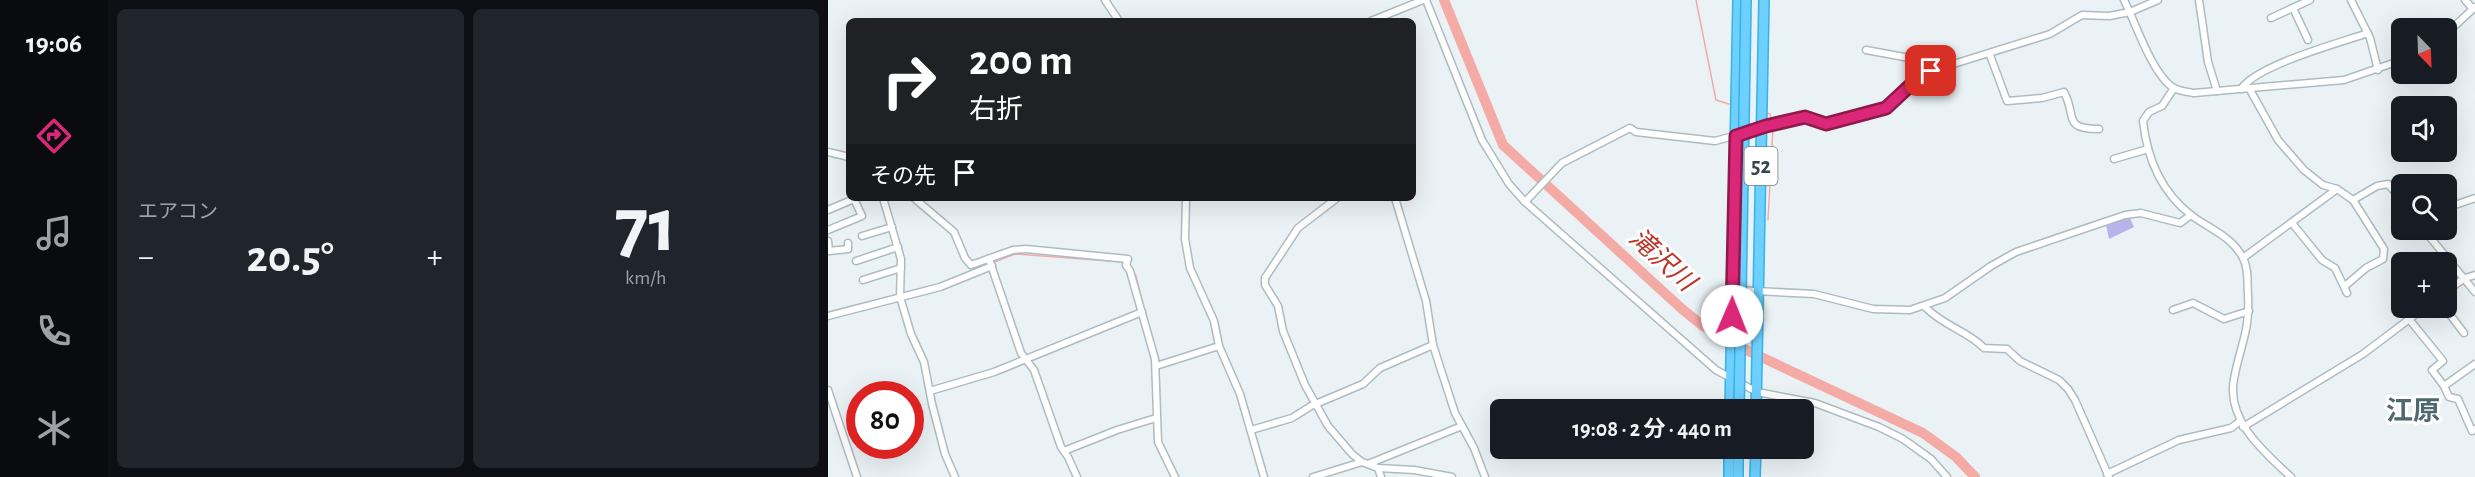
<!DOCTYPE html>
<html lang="ja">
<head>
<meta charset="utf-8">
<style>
  :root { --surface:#171b24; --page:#20242c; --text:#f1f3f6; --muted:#9ea1a6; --accent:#db2777 }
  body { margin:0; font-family:"Alegreya Sans","Noto Sans JP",sans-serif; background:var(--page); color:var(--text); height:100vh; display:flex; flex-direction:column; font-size:22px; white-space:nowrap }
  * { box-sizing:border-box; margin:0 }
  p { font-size:20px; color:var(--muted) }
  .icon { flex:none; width:33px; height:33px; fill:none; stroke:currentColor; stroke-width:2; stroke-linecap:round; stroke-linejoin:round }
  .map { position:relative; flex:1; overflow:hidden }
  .panel { display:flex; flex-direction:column; gap:9px; padding:9px; background:#0d0f14; width:720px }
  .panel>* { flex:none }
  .top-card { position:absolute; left:18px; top:18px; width:570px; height:183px; border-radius:9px; box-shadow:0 6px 24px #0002; background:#202124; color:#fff; overflow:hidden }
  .needle { width:39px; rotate:157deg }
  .controls { position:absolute; left:1563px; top:18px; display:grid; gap:12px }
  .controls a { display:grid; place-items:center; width:66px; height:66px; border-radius:9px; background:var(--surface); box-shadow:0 6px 24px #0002; font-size:30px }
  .speed { position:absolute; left:18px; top:381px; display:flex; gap:12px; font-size:30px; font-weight:700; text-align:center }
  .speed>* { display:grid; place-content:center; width:78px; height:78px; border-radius:50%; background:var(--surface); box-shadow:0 6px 24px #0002; line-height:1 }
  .speed .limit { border:9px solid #d22; background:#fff; color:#111 }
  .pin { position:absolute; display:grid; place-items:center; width:51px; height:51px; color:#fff; margin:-26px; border-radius:12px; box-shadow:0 3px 9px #0006 }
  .me { position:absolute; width:66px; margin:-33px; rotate:1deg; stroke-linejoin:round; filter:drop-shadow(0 0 4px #0008) }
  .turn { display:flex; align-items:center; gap:21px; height:126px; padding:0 24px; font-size:27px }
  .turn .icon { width:78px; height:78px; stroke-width:2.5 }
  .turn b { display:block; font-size:42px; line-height:51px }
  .then { display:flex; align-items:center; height:57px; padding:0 24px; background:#0003; gap:12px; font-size:22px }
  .big { font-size:45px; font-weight:700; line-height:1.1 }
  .panel .tile { flex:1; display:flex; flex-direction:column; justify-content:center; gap:9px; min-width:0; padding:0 21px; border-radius:9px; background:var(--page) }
  .panel .dial { align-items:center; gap:0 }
  .dial b { font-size:78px; line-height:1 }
  .heat { display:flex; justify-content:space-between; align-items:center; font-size:33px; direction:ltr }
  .panel .tiles { flex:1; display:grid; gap:9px; grid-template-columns:repeat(2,1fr) }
  .trip { position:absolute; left:662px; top:399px; width:324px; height:60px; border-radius:9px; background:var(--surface); box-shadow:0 6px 24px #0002; font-weight:700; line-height:60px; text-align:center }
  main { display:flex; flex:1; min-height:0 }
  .tab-bar { display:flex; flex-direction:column; width:108px; justify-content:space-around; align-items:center; background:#090b0e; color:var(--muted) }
  .tab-bar .icon { width:42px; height:42px }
  .tab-bar .current { color:var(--accent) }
  .tab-bar b { font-size:27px; color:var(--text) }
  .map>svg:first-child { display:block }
  .green { fill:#b9b3ec }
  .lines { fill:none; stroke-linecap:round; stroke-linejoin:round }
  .stream { stroke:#f4aba6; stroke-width:1.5 }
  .river { stroke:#f4aba6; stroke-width:10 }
  .minor-casing { stroke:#adbcc2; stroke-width:9 }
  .highway-casing { stroke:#36b3e5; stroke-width:12 }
  .minor { stroke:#fff; stroke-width:6 }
  .highway { stroke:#6ed0ff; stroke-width:9 }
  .highway-bridge-casing { stroke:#36b3e5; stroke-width:12; stroke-linecap:butt }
  .highway-bridge { stroke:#6ed0ff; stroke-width:9 }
  .route-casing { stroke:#8e194d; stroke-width:15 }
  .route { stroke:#db2777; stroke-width:10 }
  .labels { text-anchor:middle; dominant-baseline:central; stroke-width:6; stroke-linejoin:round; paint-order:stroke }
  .shield { fill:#fff; stroke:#747e81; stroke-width:1.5 }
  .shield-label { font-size:22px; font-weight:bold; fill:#38464b }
  .water-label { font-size:26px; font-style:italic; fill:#be362a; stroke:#fff }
  .quarter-label { font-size:27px; font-weight:bold; fill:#4f676f; stroke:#fff }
</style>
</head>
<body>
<main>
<nav class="tab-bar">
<b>19:06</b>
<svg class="icon current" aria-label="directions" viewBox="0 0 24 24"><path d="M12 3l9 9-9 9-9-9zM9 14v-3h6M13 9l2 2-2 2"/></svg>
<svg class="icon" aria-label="music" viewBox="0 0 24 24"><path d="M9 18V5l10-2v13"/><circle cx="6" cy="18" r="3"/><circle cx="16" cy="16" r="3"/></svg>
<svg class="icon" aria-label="phone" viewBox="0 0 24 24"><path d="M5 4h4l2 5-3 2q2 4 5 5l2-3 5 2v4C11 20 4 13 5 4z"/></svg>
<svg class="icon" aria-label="climate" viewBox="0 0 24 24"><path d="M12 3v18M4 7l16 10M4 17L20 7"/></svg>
</nav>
<section class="panel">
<div class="tiles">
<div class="tile"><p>エアコン</p>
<div class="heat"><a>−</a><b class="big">20.5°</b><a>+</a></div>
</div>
<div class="tile dial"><b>71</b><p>km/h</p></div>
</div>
</section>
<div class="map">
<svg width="1647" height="477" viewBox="0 0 1647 477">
  <rect width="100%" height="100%" fill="#ebf2f6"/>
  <polygon class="green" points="1302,218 1306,227 1281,239 1278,225"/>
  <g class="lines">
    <g class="stream">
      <polyline points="868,0 888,100 901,104"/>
      <polyline points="938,113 942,114 944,123"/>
      <polyline points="940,220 945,128"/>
      <polyline points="164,263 187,254 295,262"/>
      <polyline points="300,264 308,276 315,306"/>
      <polyline points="318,316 331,363"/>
      <polyline points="331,368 332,417"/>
    </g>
    <polyline class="river" points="616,0 675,145 854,309 875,326 914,348 1095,433 1128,457 1147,477"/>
    <defs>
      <g id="minor">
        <polyline points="277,0 291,21"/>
        <polyline points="598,0 654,140 681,184 697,202 888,370 929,392 987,403 1051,427 1075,439 1103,459 1119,477"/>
        <path d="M1296 0C1308 24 1323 71 1344 87 1350 91 1359 92 1366 93L1516 80 1574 60"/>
        <polyline points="1371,0 1380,62 1389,91"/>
        <polyline points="1523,0 1542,38 1550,70"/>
        <polyline points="1637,0 1645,9"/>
        <polyline points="1465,8 1480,40"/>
        <polyline points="1443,18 1482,0"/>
        <polyline points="543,21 595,0"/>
        <polyline points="1618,34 1647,7"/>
        <polyline points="1038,50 1098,61 1103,71"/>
        <path d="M1162 55 1179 101 1214 98 1236 92C1249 116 1234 129 1271 129"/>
        <path d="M1346 88 1334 106 1321 112 1315 121C1319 158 1332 191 1363 215 1381 229 1404 236 1415 258 1421 269 1419 283 1420 295 1422 333 1412 345 1406 379 1398 420 1436 452 1463 477"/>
        <polyline points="1421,88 1450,140 1476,170 1495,185 1509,189 1525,200 1549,186 1560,184 1574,200"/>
        <path d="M1413 89C1429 65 1511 43 1540 33"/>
        <polyline points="0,152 21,157"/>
        <polyline points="1286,159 1320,149"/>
        <polyline points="55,198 73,259 72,297 83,334 96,362 104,404 117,454 127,477"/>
        <polyline points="86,198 126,232 137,258 143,265 185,250 198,249 300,259 298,265 302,271 327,359 330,442 347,477"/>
        <polyline points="358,198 357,239 362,268 386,321 391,346 412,394 436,477"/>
        <polyline points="509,198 470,228 437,278 437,285 450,306 455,331 477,385 500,426 524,454 534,462 550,468 586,470 624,477"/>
        <polyline points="567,198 598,301 605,345 613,370 627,413 646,448 657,477"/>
        <polyline points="697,202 734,163 802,128 808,132 887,141 977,117 998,125 1006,123 1063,106 1088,80 1103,71 1222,34 1254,15 1281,16 1302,12 1330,0"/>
        <polyline points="1624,206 1647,198"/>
        <polyline points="0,210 26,199 34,216 0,230"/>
        <polyline points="1464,223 1494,260 1507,268 1519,293"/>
        <polyline points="1596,230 1647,292"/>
        <polyline points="34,236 64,227"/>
        <polyline points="0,241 1,251 20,249 20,243"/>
        <polyline points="1415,258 1509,189"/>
        <polyline points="161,259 193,353 206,370 233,447 240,457 249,477"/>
        <polyline points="28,261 70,247"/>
        <polyline points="35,280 73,268"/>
        <polyline points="1517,286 1538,268 1555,259 1556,249 1525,200"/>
        <polyline points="909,290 986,294 1045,309 1082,310 1117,298 1163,266 1188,252 1297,215 1313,213 1352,223 1363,215"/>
        <polyline points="1618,291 1637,278 1647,275"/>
        <path d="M1097 307C1117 327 1140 331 1156 348L1179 349 1192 361 1231 380 1240 389 1247 400 1281 477"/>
        <polyline points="1617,308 1636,333"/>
        <polyline points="1345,310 1365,303 1396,319 1421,311"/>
        <polyline points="0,316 112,287 164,266"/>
        <polyline points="1581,319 1615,361 1604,370 1616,386"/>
        <polyline points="1647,364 1616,386 1621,397 1630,399 1644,431 1647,429"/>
        <polyline points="328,366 391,346"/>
        <polyline points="0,390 29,477"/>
        <polyline points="102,391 166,372 314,312"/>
        <polyline points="1415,427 1535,354 1596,308"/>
        <polyline points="423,430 464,418 483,406 535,384 552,368 605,345"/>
        <polyline points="236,451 289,430 328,418"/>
        <polyline points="540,464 634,426"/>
        <polyline points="550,468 553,477"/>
        <polyline points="1279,474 1351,440 1403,428 1411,422"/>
        <polyline points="485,477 534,462"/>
      </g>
      <g id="highway">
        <polyline points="902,410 910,0"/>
        <polyline points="928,410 936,0"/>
        <polyline points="901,477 901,448"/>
        <polyline points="910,477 910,448"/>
        <polyline points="927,477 928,448"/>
      </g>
    </defs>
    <use href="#minor" class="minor-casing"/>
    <use href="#highway" class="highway-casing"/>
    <use href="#minor" class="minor"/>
    <use href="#highway" class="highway"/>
    <defs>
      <polyline id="highway-bridge" points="911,410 918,0"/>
    </defs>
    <use href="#highway-bridge" class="highway-bridge-casing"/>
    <use href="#highway-bridge" class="highway-bridge"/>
  </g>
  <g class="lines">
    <defs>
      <polyline id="route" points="904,316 908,136 938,126 977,117 998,124 1058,108 1088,80 1103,71"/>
    </defs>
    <use href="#route" class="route-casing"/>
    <use href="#route" class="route"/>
  </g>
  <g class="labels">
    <rect class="shield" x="916.5" y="147" width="33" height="38" rx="4.5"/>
    <g class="shield-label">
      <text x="933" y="166">52</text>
    </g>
    <g class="water-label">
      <text transform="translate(834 260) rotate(42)">滝沢川</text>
    </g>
    <g class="quarter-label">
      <text x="1585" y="411">江原</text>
    </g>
  </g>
</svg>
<div class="controls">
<a><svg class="needle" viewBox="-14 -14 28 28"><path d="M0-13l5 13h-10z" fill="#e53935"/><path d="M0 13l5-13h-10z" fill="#9ea1a6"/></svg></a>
<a><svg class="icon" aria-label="sound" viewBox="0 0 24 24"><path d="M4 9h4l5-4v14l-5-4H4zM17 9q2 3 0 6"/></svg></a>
<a><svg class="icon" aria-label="search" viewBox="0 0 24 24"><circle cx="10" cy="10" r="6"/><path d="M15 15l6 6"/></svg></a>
<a>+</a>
</div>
<div class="speed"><div class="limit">80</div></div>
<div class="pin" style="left:1103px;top:71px;background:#d93025"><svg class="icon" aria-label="arrive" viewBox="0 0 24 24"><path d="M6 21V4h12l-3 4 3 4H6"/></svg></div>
<svg class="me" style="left:904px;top:316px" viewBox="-20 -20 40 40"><circle r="19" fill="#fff"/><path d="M0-13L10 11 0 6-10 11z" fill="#db2777"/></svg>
<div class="trip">19:08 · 2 分 · 440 m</div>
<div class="top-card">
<div class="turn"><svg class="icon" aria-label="right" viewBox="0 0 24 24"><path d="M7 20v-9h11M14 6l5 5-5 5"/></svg><div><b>200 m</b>右折</div></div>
<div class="then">その先<svg class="icon" aria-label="arrive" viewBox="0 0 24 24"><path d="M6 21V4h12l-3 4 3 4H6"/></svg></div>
</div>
</div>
</main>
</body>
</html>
